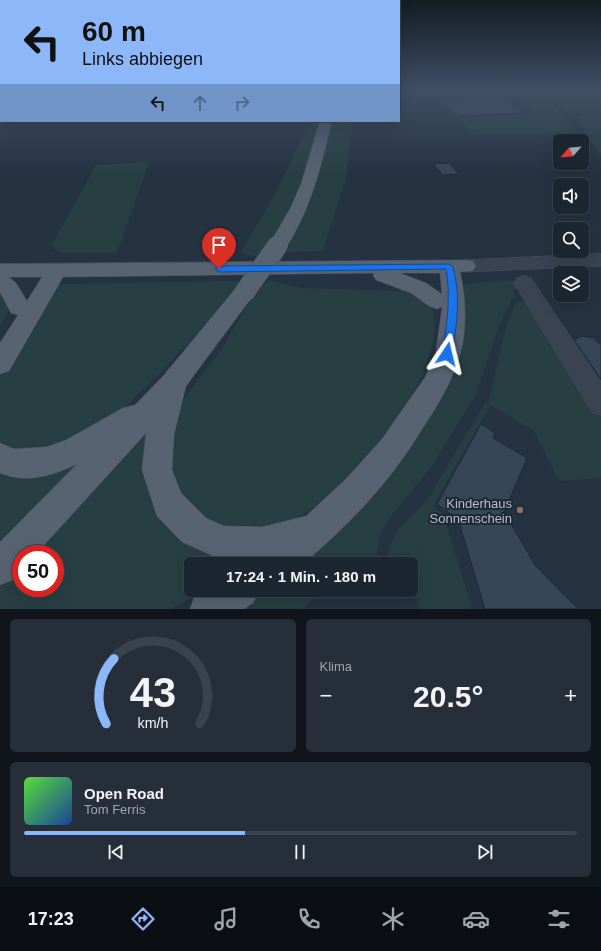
<!DOCTYPE html>
<html lang="de">
<head>
<meta charset="utf-8">
<style>
  :root { --surface:#1c2631; --page:#252e39; --text:#f1f3f6; --muted:#a0a5ab; --line:#3a434d; --accent:#8cb8fa }
  body { margin:0; font-family:Helvetica,sans-serif; background:var(--page); color:var(--text); height:100vh; display:flex; flex-direction:column; font-size:15px; white-space:nowrap }
  * { box-sizing:border-box; margin:0 }
  p { font-size:13px; color:var(--muted) }
  .icon { flex:none; width:22px; height:22px; fill:none; stroke:currentColor; stroke-width:2; stroke-linecap:round; stroke-linejoin:round }
  .map { position:relative; height:609px; overflow:hidden }
  .sheet { display:flex; flex-direction:column; gap:10px; padding:10px; background:#0f151b; flex:1 }
  .sheet>* { flex:none }
  .hud { position:absolute; left:0px; top:0px; width:400px; height:122px; box-shadow:0 4px 16px #0002,0 0 0 1px var(--line); background:#8cb8fa; color:#111; overflow:hidden }
  .needle { width:26px; rotate:243deg }
  .controls { position:absolute; left:553px; top:134px; display:grid; gap:8px }
  .controls a { display:grid; place-items:center; width:36px; height:36px; border-radius:6px; background:var(--surface); box-shadow:0 4px 16px #0002,0 0 0 1px var(--line); font-size:20px }
  .speed { position:absolute; left:12px; top:545px; display:flex; gap:8px; font-size:20px; font-weight:700; text-align:center }
  .speed>* { display:grid; place-content:center; width:52px; height:52px; border-radius:50%; background:var(--surface); box-shadow:0 4px 16px #0002,0 0 0 1px var(--line); line-height:1 }
  .speed .limit { border:6px solid #d22; background:#fff; color:#111 }
  .pin { position:absolute; display:grid; place-items:center; width:34px; height:34px; color:#fff; margin:-41px -17px; border-radius:50% 50% 50% 0; rotate:-45deg; box-shadow:0 0 4px #0007 }
  .pin .icon { rotate:45deg }
  .me { position:absolute; width:44px; margin:-22px; rotate:10deg; stroke-linejoin:round; filter:drop-shadow(0 0 3px #0008) }
  .turn { display:flex; align-items:center; gap:14px; height:84px; padding:0 16px; font-size:18px }
  .turn .icon { width:52px; height:52px; stroke-width:2.5 }
  .turn b { display:block; font-size:28px; line-height:34px }
  .lanes { display:flex; align-items:center; height:38px; padding:0 16px; background:#0003; justify-content:center; gap:20px; direction:ltr }
  .lanes .off { opacity:.35 }
  .big { font-size:30px; font-weight:700; line-height:1.1 }
  .sheet .widget { flex:1; display:flex; flex-direction:column; justify-content:center; gap:6px; min-width:0; padding:0 14px; border-radius:6px; background:var(--page) }
  .sheet .dial { align-items:center; gap:0 }
  .dial svg { height:104px; overflow:visible; fill:none; stroke:var(--line); stroke-width:7; stroke-linecap:round; text-anchor:middle }
  .dial text { fill:var(--text); stroke:none }
  .song { display:flex; align-items:center; gap:12px }
  .cover { width:48px; height:48px; border-radius:6px; background:linear-gradient(135deg,hsl(110 70% 55%),hsl(220 70% 35%)) }
  .played { height:4px; border-radius:2px; background:linear-gradient(90deg,var(--accent) 40%,var(--line) 40%) }
  .keys { display:flex; justify-content:space-around; direction:ltr }
  .heat { display:flex; justify-content:space-between; align-items:center; font-size:22px; direction:ltr }
  .sheet .tiles { flex:1; display:grid; gap:10px; grid-template-columns:1fr 1fr }
  .widget:last-child { grid-column:span 2 }
  .trip { position:absolute; left:184px; top:557px; width:234px; height:40px; border-radius:6px; background:var(--surface); box-shadow:0 4px 16px #0002,0 0 0 1px var(--line); font-weight:700; line-height:40px; text-align:center }
  .dock { display:flex; height:64px; justify-content:space-around; align-items:center; background:#0b0f14; color:var(--muted) }
  .dock .icon { width:28px; height:28px }
  .dock .on { color:var(--accent) }
  .dock b { font-size:18px; color:var(--text) }
  .map>svg:first-child { display:block }
  .green { fill:#273f42 }
  .building { fill:#374657; stroke:#202a38 }
  .lines { fill:none; stroke-linecap:round; stroke-linejoin:round }
  .minor-casing { stroke:#464f5d; stroke-width:1 }
  .major-casing { stroke:#464f5d; stroke-width:1 }
  .minor { fill:#394351; fill-rule:evenodd }
  .major { fill:#576371; fill-rule:evenodd }
  .major-bridge-casing { stroke:#464f5d; stroke-width:21; stroke-linecap:butt }
  .major-bridge { stroke:#576371; stroke-width:20 }
  .route { fill:#1a73e8; stroke:#114b97 }
  .education-dot { fill:#8d6e63; stroke:#1e2836; stroke-width:1.5 }
  .labels { text-anchor:middle; dominant-baseline:central; stroke-width:4; stroke-linejoin:round; paint-order:stroke }
  .near-poi-label { font-size:13px; fill:#b6bfcb; stroke:#1e2836; text-anchor:end }
</style>
</head>
<body>
<div class="map">
<svg width="601" height="609" viewBox="0 0 601 609">
  <rect width="100%" height="100%" fill="#253241"/>
  <g class="green">
    <polygon points="518,90 532,90 547,99 559,99 577,114 568,114 556,104 552,104 581,136 545,134 471,135 459,118 533,114 523,101 530,98"/>
    <polygon points="555,95 601,95 601,156 574,118 581,115"/>
    <path d="M311 121H321C309 170 291 217 259 257L243 254 242 250 272 199Z"/>
    <polygon points="331,121 352,121 346,178 323,251 286,252 289,246 286,245"/>
    <polygon points="149,162 117,253 62,253 53,249 52,244 96,165"/>
    <path d="M268 280 301 288 396 291 406 289 431 305C452 359 378 449 342 485 322 505 294 523 266 529 260 530 253 529 247 528 224 528 211 526 193 509 177 494 173 481 171 459 171 451 169 442 169 434 171 409 208 369 223 347 234 329 243 310 255 293H258Z"/>
    <path d="M512 280 517 282 521 290H512L516 297 512 299 500 324 475 396 432 466 389 519 380 534 375 564H296L440 400C463 355 464 334 463 284Z"/>
    <polygon points="241,281 232,293 235,293 161,372 117,415 61,447 21,453 0,446 0,375 56,287 60,284"/>
    <polygon points="6,291 10,309 0,326 0,292"/>
    <polygon points="516,302 531,302 601,418 601,478 559,481 534,431 488,404 506,326"/>
    <polygon points="485,403 490,406 433,506 443,514 472,607 470,609 419,609 413,584 411,583 411,564 387,564 390,546 398,530 427,500"/>
    <polygon points="158,415 150,482 262,558 251,564 191,564 191,590 207,590 170,609 0,609 0,586 21,564 21,588 55,588 55,554 30,554"/>
    <polygon points="103,443 0,551 0,467"/>
    <polygon points="260,590 324,590 302,609 232,609"/>
  </g>
  <g class="building">
    <polygon points="504,98 524,113 457,116 442,101"/>
    <polygon points="449,163 459,174 443,175 433,164"/>
    <polygon points="582,336 594,338 598,343 601,343 601,379 574,340"/>
    <polygon points="481,424 495,433 493,438 527,458 504,512 535,565 578,609 485,609 458,519 437,504"/>
  </g>
  <g class="lines">
    <defs>
      <g id="minor">
        <polygon points="601,254 601,266 466,272 459,270 456,266 459,262 466,260"/>
        <polygon points="524,276 531,278 601,382 601,415 592,412 514,283 517,278"/>
      </g>
      <g id="major">
        <path d="M320 121H332C321 166 311 210 285 249L278 251 271 249 269 245 291 207 301 184Z"/>
        <path d="M466 260 473 261 476 266 473 271 460 272C466 298 467 325 461 351 455 373 445 393 433 412 423 427 414 443 403 458 375 498 340 532 303 564H258L259 561 223 560 211 555 182 542 157 516 142 470 146 433 36 554H21V571L13 580 0 585V542L77 464C52 476 27 484 0 473V443L14 449 46 447 66 440 123 408 135 405 164 375 236 288 244 286 252 288 255 293 186 386 174 434 172 470 181 493 206 518 224 526 262 527 306 516 346 479 382 439 426 376 436 351 442 308V307L437 309 429 306 411 293 376 280 373 275 374 273 63 277 9 371 0 374V343L18 315 11 313 0 292V264ZM400 273H440L442 294 426 283ZM9 277H42L27 301 16 283Z"/>
        <polygon points="205,590 259,590 253,603 244,609 190,609 195,595"/>
      </g>
    </defs>
    <use href="#minor" class="minor-casing"/>
    <use href="#major" class="major-casing"/>
    <use href="#minor" class="minor"/>
    <use href="#major" class="major"/>
    <defs>
      <polyline id="major-bridge" points="244,293 278,245"/>
    </defs>
    <use href="#major-bridge" class="major-bridge-casing"/>
    <use href="#major-bridge" class="major-bridge"/>
  </g>
  <linearGradient id="sky" x2="0" y2="1"><stop stop-color="#141c24"/><stop offset="0.51" stop-color="#404f65"/><stop offset="1" stop-color="#404f65" stop-opacity="0"/></linearGradient>
  <rect width="601" height="175" fill="url(#sky)"/>
  <path class="route" d="M449 264 453 267C461 299 457 322 452 354L447 358 442 354C447 325 451 298 446 269L219 272 215 269 219 266Z"/>
  <circle class="education-dot" cx="520" cy="510" r="4"/>
  <g class="labels">
    <g class="near-poi-label">
      <text x="512" y="503">Kinderhaus<tspan x="512" dy="15">Sonnenschein</tspan></text>
    </g>
  </g>
</svg>
<div class="controls">
<a><svg class="needle" viewBox="-14 -14 28 28"><path d="M0-13l5 13h-10z" fill="#e53935"/><path d="M0 13l5-13h-10z" fill="#a0a5ab"/></svg></a>
<a><svg class="icon" aria-label="sound" viewBox="0 0 24 24"><path d="M4 9h4l5-4v14l-5-4H4zM17 9q2 3 0 6"/></svg></a>
<a><svg class="icon" aria-label="search" viewBox="0 0 24 24"><circle cx="10" cy="10" r="6"/><path d="M15 15l6 6"/></svg></a>
<a><svg class="icon" aria-label="layers" viewBox="0 0 24 24"><path d="M12 4l9 5-9 5-9-5zM3 14l9 5 9-5"/></svg></a>
</div>
<div class="speed"><div class="limit">50</div></div>
<div class="pin" style="left:219px;top:269px;background:#d93025"><svg class="icon" aria-label="arrive" viewBox="0 0 24 24"><path d="M6 21V4h12l-3 4 3 4H6"/></svg></div>
<svg class="me" style="left:447px;top:354px" viewBox="-20 -20 40 40"><path d="M0-17L14 15 0 8-14 15z" fill="#1a73e8" stroke="#fff" stroke-width="4"/></svg>
<div class="trip">17:24 · 1 Min. · 180 m</div>
<div class="hud">
<div class="turn"><svg class="icon" aria-label="left" viewBox="0 0 24 24"><path d="M17 20v-9H6M10 6l-5 5 5 5"/></svg><div><b>60 m</b>Links abbiegen</div></div>
<div class="lanes"><svg class="icon" aria-label="left" viewBox="0 0 24 24"><path d="M17 20v-9H6M10 6l-5 5 5 5"/></svg><svg class="icon off" aria-label="ahead" viewBox="0 0 24 24"><path d="M12 20V5M6 11l6-6 6 6"/></svg><svg class="icon off" aria-label="right" viewBox="0 0 24 24"><path d="M7 20v-9h11M14 6l5 5-5 5"/></svg></div>
</div>
</div>
<section class="sheet">
<div class="tiles">
<div class="widget dial"><svg viewBox="0 0 100 80">
<path d="M14 69A42 42 0 1 1 86 69"/>
<path d="M14 69A42 42 0 0 1 20 19" stroke="#8cb8fa"/>
<text x="50" y="56" font-size="32" font-weight="700">43</text>
<text x="50" y="72" font-size="11">km/h</text>
</svg></div>
<div class="widget"><p>Klima</p>
<div class="heat"><a>−</a><b class="big">20.5°</b><a>+</a></div>
</div>
<div class="widget">
<div class="song"><i class="cover"></i><div><b>Open Road</b><p>Tom Ferris</p></div></div>
<div class="played"></div>
<div class="keys"><svg class="icon" aria-label="previous" viewBox="0 0 24 24"><path d="M18 5L8 12l10 7zM5 5v14"/></svg><svg class="icon" aria-label="pause" viewBox="0 0 24 24"><path d="M8 5v14M16 5v14"/></svg><svg class="icon" aria-label="next" viewBox="0 0 24 24"><path d="M6 5l10 7-10 7zM19 5v14"/></svg></div>
</div>
</div>
</section>
<nav class="dock">
<b>17:23</b>
<svg class="icon on" aria-label="directions" viewBox="0 0 24 24"><path d="M12 3l9 9-9 9-9-9zM9 14v-3h6M13 9l2 2-2 2"/></svg>
<svg class="icon" aria-label="music" viewBox="0 0 24 24"><path d="M9 18V5l10-2v13"/><circle cx="6" cy="18" r="3"/><circle cx="16" cy="16" r="3"/></svg>
<svg class="icon" aria-label="phone" viewBox="0 0 24 24"><path d="M5 4h4l2 5-3 2q2 4 5 5l2-3 5 2v4C11 20 4 13 5 4z"/></svg>
<svg class="icon" aria-label="climate" viewBox="0 0 24 24"><path d="M12 3v18M4 7l16 10M4 17L20 7"/></svg>
<svg class="icon" aria-label="car" viewBox="0 0 24 24"><path d="M5 17H2v-5l4-1 3-4h7l3 4 3 1v5h-3M9 17h6M6 11h13"/><circle cx="7" cy="17" r="2"/><circle cx="17" cy="17" r="2"/></svg>
<svg class="icon" aria-label="filters" viewBox="0 0 24 24"><path d="M4 7h16M4 17h16"/><circle cx="9" cy="7" r="2"/><circle cx="15" cy="17" r="2"/></svg>
</nav>
</body>
</html>
